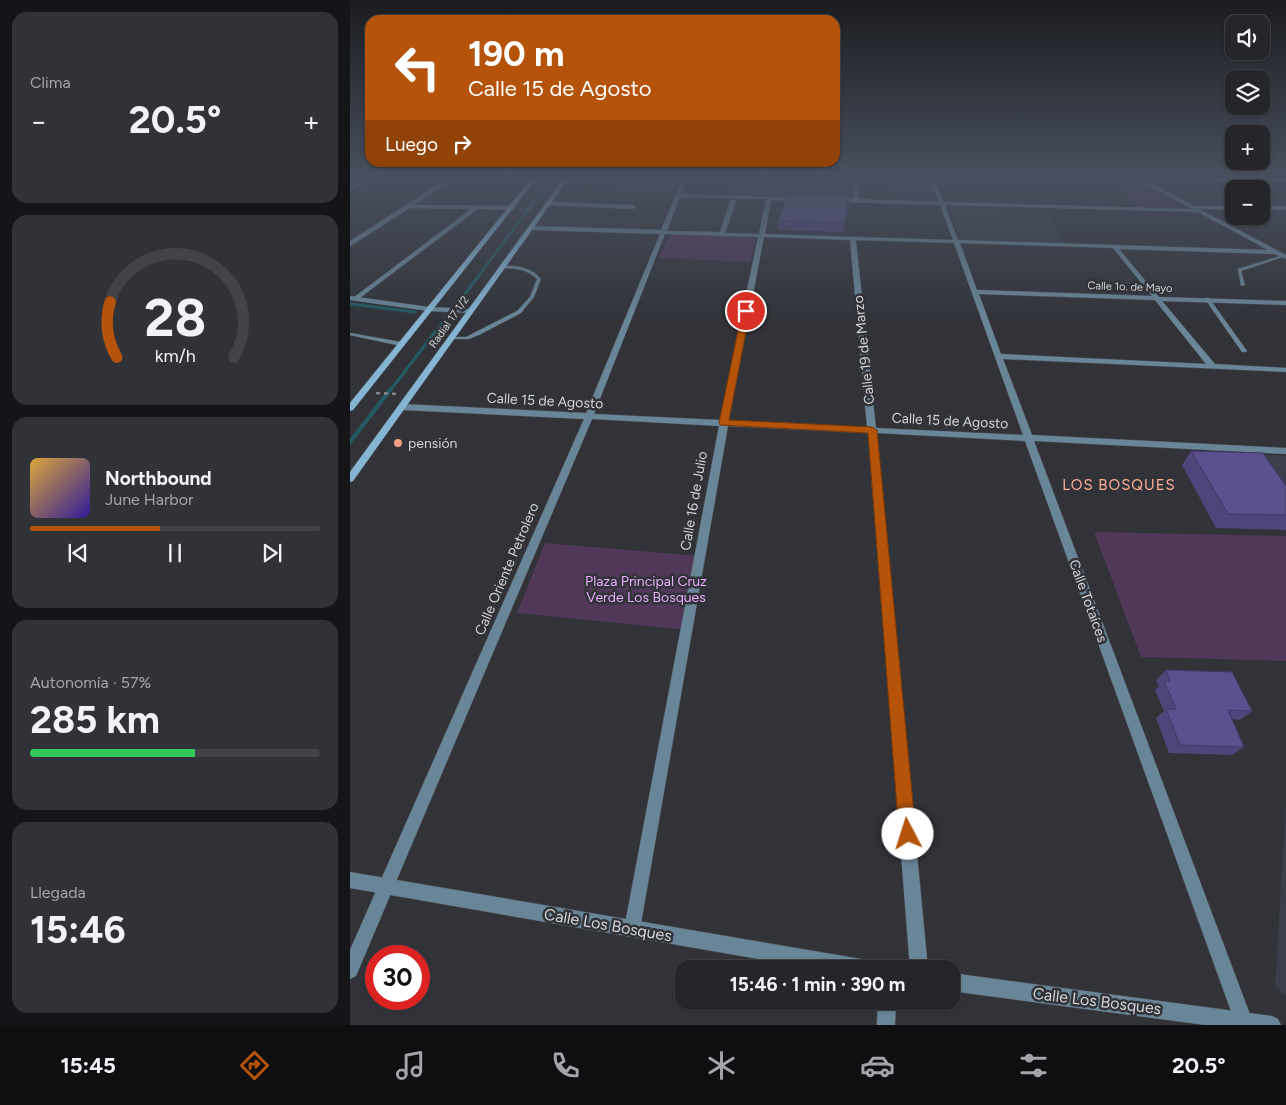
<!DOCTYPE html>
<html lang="es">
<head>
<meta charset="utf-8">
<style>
  :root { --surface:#25262b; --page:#313237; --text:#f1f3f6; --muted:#a3a5a9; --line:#424347; --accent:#b45309 }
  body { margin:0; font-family:Figtree,sans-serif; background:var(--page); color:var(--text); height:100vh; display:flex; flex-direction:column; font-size:19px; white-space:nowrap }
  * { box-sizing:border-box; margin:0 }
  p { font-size:16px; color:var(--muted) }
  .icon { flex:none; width:28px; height:28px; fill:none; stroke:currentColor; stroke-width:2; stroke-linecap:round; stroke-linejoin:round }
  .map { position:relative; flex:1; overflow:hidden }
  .drawer { display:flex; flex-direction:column; gap:12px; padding:12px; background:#141518; width:350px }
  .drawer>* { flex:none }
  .hud { position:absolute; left:15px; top:15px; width:475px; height:152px; border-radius:15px; box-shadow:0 1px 4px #0004,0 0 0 1px var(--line); background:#b45309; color:#fff; overflow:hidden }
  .buttons { position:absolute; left:875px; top:15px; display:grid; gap:10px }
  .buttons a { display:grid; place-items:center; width:45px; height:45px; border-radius:10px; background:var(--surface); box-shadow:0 1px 4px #0004,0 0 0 1px var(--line); font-size:25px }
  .speed { position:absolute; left:15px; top:945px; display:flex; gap:10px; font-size:25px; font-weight:700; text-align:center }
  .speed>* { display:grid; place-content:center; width:65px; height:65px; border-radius:50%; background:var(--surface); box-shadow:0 1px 4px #0004,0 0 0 1px var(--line); line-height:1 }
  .speed .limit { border:8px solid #d22; background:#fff; color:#111 }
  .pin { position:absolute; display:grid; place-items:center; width:42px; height:42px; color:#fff; margin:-21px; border:2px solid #fff; border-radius:50%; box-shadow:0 1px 5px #0007 }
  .me { position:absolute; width:55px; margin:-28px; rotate:355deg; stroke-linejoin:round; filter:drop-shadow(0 0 4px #0008) }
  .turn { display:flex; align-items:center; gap:18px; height:105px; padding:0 20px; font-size:22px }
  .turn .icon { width:65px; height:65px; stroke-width:2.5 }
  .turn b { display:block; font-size:35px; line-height:42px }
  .then { display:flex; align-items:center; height:48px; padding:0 20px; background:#0003; gap:10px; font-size:19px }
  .big { font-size:38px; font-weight:700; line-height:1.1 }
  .drawer .card { flex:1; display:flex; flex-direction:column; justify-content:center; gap:8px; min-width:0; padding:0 18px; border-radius:15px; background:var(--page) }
  .drawer .dial { align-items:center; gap:0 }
  .dial svg { height:130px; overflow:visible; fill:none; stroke:var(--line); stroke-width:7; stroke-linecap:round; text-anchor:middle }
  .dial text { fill:var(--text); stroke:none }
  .song { display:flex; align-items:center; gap:15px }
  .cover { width:60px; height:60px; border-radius:8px; background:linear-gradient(135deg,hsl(40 70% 55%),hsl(250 70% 35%)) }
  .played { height:5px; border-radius:2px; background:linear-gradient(90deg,var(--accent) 45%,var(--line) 45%) }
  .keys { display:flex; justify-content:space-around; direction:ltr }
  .heat { display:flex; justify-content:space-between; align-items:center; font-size:28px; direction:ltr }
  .charge { height:8px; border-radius:4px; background:linear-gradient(90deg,#34c759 57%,var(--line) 0) }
  .trip { position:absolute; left:325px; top:960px; width:285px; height:50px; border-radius:15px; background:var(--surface); box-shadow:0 1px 4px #0004,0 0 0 1px var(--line); font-weight:700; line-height:50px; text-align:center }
  .tabs { display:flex; height:80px; justify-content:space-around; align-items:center; background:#0f0f11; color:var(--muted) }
  .tabs .icon { width:35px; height:35px }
  .tabs .selected { color:var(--accent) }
  .tabs b { font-size:22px; color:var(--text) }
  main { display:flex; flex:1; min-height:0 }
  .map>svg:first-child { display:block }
  .built { fill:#393e49 }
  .green { fill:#513759 }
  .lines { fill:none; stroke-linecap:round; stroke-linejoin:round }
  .stream-far2 { stroke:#235a63; stroke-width:2.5 }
  .stream-far1 { stroke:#235a63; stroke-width:3 }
  .stream { stroke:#235a63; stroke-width:4 }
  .service-casing { stroke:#4e5055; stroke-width:1 }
  .minor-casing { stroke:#4e5055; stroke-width:1 }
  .tertiary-casing { stroke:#4e5055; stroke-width:1 }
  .secondary-casing { stroke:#4e5055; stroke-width:1 }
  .trunk-casing { stroke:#4e5055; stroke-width:1 }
  .path-far1 { stroke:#84868a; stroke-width:1; stroke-dasharray:2 2; stroke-linecap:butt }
  .path { stroke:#84868a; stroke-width:2.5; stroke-dasharray:4 4; stroke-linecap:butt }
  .service { fill:#698699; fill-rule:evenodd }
  .minor { fill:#698699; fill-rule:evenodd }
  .tertiary { fill:#698699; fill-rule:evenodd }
  .secondary { fill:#85b5d3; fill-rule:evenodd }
  .trunk { fill:#c5e4f9; fill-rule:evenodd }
  .wall { fill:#4e457a }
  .shaded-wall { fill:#403863 }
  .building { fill:#5b508e; stroke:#403863 }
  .route { fill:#b45309; stroke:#753606 }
  .poi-dot { fill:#f39f84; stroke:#313339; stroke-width:2 }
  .labels { text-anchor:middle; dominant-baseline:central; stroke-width:5; stroke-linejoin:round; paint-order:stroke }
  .far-street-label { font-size:11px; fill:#d2d4d7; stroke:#313339 }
  .street-label { font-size:14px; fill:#d2d4d7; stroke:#313339 }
  .poi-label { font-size:14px; fill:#d2d4d7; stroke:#313339; text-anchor:start }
  .park-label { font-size:14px; fill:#e9abfd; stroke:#313339 }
  .neighbourhood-label { font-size:15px; letter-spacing:1px; fill:#fcad94; stroke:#313339 }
  .near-street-label { font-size:16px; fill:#d2d4d7; stroke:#313339 }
</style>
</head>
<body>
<main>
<section class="drawer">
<div class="card"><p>Clima</p>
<div class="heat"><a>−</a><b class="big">20.5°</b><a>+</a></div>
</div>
<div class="card dial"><svg viewBox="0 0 100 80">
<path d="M14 69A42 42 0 1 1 86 69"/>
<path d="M14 69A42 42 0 0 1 10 35" stroke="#b45309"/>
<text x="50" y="56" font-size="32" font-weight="700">28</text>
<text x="50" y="72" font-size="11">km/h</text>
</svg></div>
<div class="card">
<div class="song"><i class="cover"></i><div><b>Northbound</b><p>June Harbor</p></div></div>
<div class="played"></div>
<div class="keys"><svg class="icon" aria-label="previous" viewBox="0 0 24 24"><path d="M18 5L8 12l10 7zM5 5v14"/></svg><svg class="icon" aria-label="pause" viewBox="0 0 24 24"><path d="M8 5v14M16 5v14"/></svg><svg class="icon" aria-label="next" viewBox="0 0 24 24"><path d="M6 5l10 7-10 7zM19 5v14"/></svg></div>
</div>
<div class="card"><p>Autonomía · 57%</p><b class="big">285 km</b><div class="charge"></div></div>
<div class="card"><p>Llegada</p><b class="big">15:46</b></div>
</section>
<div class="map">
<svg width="936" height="1025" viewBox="0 0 936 1025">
  <rect width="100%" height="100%" fill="#313339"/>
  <g class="built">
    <polygon points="224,178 328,178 323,191 219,184"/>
    <polygon points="538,178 576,178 585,201 543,199"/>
    <polygon points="600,207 697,210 714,243 610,240"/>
    <polygon points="896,453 936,456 936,509"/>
    <polygon points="936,801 936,996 925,986"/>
  </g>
  <g class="green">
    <polygon points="765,181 791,184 828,204 830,208 786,207"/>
    <polygon points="326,234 397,237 406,238 400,262 309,258 320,236"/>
    <polygon points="744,532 936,536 936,661 791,657"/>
    <polygon points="195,543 350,556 337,630 167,613"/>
  </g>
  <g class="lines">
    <polyline class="stream-far2" points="132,271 202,178"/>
    <g class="stream-far1">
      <polyline points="0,304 65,312"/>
      <polyline points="105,307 133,270"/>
      <polyline points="39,392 99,314"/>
    </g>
    <polyline class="stream" points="0,442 40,390"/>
    <defs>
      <g id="service">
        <polygon points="289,178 291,178 292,182 311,182 318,178 322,178 312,184 290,184 288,183"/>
        <polygon points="381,178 384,178 380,186 378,186"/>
        <polygon points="933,255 936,256 891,271 895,285 891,286 888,269"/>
        <path d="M152 266C166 265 181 267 191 279L184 297 171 313 129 335 119 339H99V338L101 337H116L167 311 180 297 187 279C177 269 166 269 153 268H152Z"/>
        <polygon points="855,298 859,298 897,351 896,352 892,352 855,299"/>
        <polygon points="0,333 51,342 54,344 51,346 0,335"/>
      </g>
      <g id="minor">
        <polygon points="21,178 27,178 0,191 0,188"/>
        <polygon points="98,178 104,178 64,205 162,206 165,208 162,210 128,209 7,300 3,300 3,298 121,209 60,208 2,245 0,246 0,241"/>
        <path d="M333 178H337L331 194 450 198 448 201 421 200 415 234 603 240 590 205 485 202 482 200 485 198 504 199 503 178H507L509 199 589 202 578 178H583L594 202 842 209 797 185 792 178H797L801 183 844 206H884V210L849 209 936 255V259L925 254 769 249 809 297 936 301V305L812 301 865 364 936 368V372L653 359 682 435 936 448V454L684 441 904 1025H886L675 441 527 433 578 969H560L518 433 378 426 290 929 288 935 282 937 276 935 274 929 369 426 242 419 6 976 0 979V950L234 419 52 410 48 407 52 404 236 413 310 234 182 230 179 228 182 226 311 230ZM330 197 416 199 409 234 375 233 386 201 383 199 380 201 370 232 317 231ZM595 205 848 212 918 250 608 240ZM315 234 408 237 370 420 244 414ZM414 237 500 240 517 427 379 421ZM506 240 604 243 673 435 526 428ZM610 243 763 248 802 296 627 290ZM629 294 805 300 856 364 651 354Z"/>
        <polygon points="199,202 283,205 286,207 283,209 197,205"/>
        <rect x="911" y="206" width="25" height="4"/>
        <polygon points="528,1001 546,1001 545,1025 527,1025"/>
      </g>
      <g id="tertiary">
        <polygon points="0,296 79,307 120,309 123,311 120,313 79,311 0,300"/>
        <polygon points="0,872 517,960 523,963 526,969 466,969 0,888"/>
        <polygon points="601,973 922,1016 928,1019 931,1025 855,1025 601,991"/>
      </g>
      <g id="secondary">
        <polygon points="182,178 187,178 3,410 0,411 0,403"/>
        <polygon points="214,178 219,178 3,481 0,482 0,472"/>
      </g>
      <polygon id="trunk" points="799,178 936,178 936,181 802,180"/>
    </defs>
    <use href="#service" class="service-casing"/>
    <use href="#minor" class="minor-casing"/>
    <use href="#tertiary" class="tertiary-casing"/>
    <use href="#secondary" class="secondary-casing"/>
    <use href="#trunk" class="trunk-casing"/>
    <polyline class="path-far1" points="171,210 183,210"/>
    <polyline class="path" points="26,393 48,394"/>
    <use href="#service" class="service"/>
    <use href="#minor" class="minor"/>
    <use href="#tertiary" class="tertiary"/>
    <use href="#secondary" class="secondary"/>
    <use href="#trunk" class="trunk"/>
  </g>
  <g class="wall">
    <polygon points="386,181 500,185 500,197 499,197 499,204 494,232 428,230 428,221 437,195 387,193"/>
    <polygon points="841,451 936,486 936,530 866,528 832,465"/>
    <polygon points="816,670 902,711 890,720 882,719 894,747 882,755 819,753 806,718 814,711 805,690 809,686 806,680"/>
  </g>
  <polygon class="shaded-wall" points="499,195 499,204 494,232 494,223"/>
  <g class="building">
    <polygon points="386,178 499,178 500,185 386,181"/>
    <polygon points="438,193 499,195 494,223 428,221"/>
    <polygon points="841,451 913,453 936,486 936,515 878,514"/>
    <polygon points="816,670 882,672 902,711 878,710 894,747 830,745 816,709 826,709 814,681 820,681"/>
  </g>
  <linearGradient id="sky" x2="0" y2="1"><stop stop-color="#1b1c1f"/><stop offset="0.55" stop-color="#48505f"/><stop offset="1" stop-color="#48505f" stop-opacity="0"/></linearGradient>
  <rect width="936" height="322" fill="url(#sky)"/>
  <polygon class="route" points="396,308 400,311 379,420 522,427 527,430 566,834 564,840 558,843 551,840 549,834 518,433 370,425 369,423 392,311"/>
  <circle class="poi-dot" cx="48" cy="443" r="5"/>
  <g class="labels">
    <g class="far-street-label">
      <text transform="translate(780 287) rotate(2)">Calle 1o. de Mayo</text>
      <text transform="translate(99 322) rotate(-55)">Radial 17 1/2</text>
    </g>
    <g class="street-label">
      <text transform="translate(514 350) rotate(-96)">Calle 19 de Marzo</text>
      <text transform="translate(195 401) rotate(3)">Calle 15 de Agosto</text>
      <text transform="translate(600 421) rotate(3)">Calle 15 de Agosto</text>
      <text transform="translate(344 501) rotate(-80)">Calle 16 de Julio</text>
      <text transform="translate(157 569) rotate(-67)">Calle Oriente Petrolero</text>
      <text transform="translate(738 601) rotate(70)">Calle Totaíces</text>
    </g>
    <g class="poi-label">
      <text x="58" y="443">pensión</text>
    </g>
    <g class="park-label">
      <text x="296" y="581">Plaza Principal Cruz<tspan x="296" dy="16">Verde Los Bosques</tspan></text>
    </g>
    <g class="neighbourhood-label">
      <text x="769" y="485">LOS BOSQUES</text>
    </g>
    <g class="near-street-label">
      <text transform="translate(258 925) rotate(10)">Calle Los Bosques</text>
      <text transform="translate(747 1001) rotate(7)">Calle Los Bosques</text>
    </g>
  </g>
</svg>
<div class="buttons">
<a><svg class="icon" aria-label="sound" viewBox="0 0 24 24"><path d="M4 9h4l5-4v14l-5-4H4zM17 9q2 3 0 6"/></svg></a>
<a><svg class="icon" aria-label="layers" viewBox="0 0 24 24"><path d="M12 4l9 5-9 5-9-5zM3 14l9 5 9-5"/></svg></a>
<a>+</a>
<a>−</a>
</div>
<div class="speed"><div class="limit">30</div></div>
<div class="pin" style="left:396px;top:311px;background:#d93025"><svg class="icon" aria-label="arrive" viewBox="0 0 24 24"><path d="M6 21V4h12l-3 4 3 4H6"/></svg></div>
<svg class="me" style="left:558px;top:834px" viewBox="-20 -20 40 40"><circle r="19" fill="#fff"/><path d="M0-13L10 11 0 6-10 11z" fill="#b45309"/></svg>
<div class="trip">15:46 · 1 min · 390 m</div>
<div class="hud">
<div class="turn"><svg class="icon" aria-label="left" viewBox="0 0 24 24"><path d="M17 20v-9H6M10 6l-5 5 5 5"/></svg><div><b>190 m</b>Calle 15 de Agosto</div></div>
<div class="then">Luego<svg class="icon" aria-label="right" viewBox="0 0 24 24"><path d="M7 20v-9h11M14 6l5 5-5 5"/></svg></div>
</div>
</div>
</main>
<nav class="tabs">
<b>15:45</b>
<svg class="icon selected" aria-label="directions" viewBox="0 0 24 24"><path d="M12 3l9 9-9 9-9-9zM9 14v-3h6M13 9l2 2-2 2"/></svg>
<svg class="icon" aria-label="music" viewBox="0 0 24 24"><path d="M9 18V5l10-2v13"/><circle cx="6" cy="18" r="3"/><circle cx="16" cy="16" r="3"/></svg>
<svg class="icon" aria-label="phone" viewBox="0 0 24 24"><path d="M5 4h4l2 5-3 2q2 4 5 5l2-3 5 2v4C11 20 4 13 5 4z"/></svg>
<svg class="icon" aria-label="climate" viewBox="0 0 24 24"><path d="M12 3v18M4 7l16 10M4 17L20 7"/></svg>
<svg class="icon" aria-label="car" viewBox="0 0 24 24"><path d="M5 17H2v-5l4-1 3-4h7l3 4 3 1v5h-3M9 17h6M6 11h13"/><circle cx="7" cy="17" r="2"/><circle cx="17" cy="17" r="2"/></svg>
<svg class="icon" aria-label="filters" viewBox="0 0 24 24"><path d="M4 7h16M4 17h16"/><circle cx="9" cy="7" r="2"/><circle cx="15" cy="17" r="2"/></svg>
<b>20.5°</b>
</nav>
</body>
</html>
